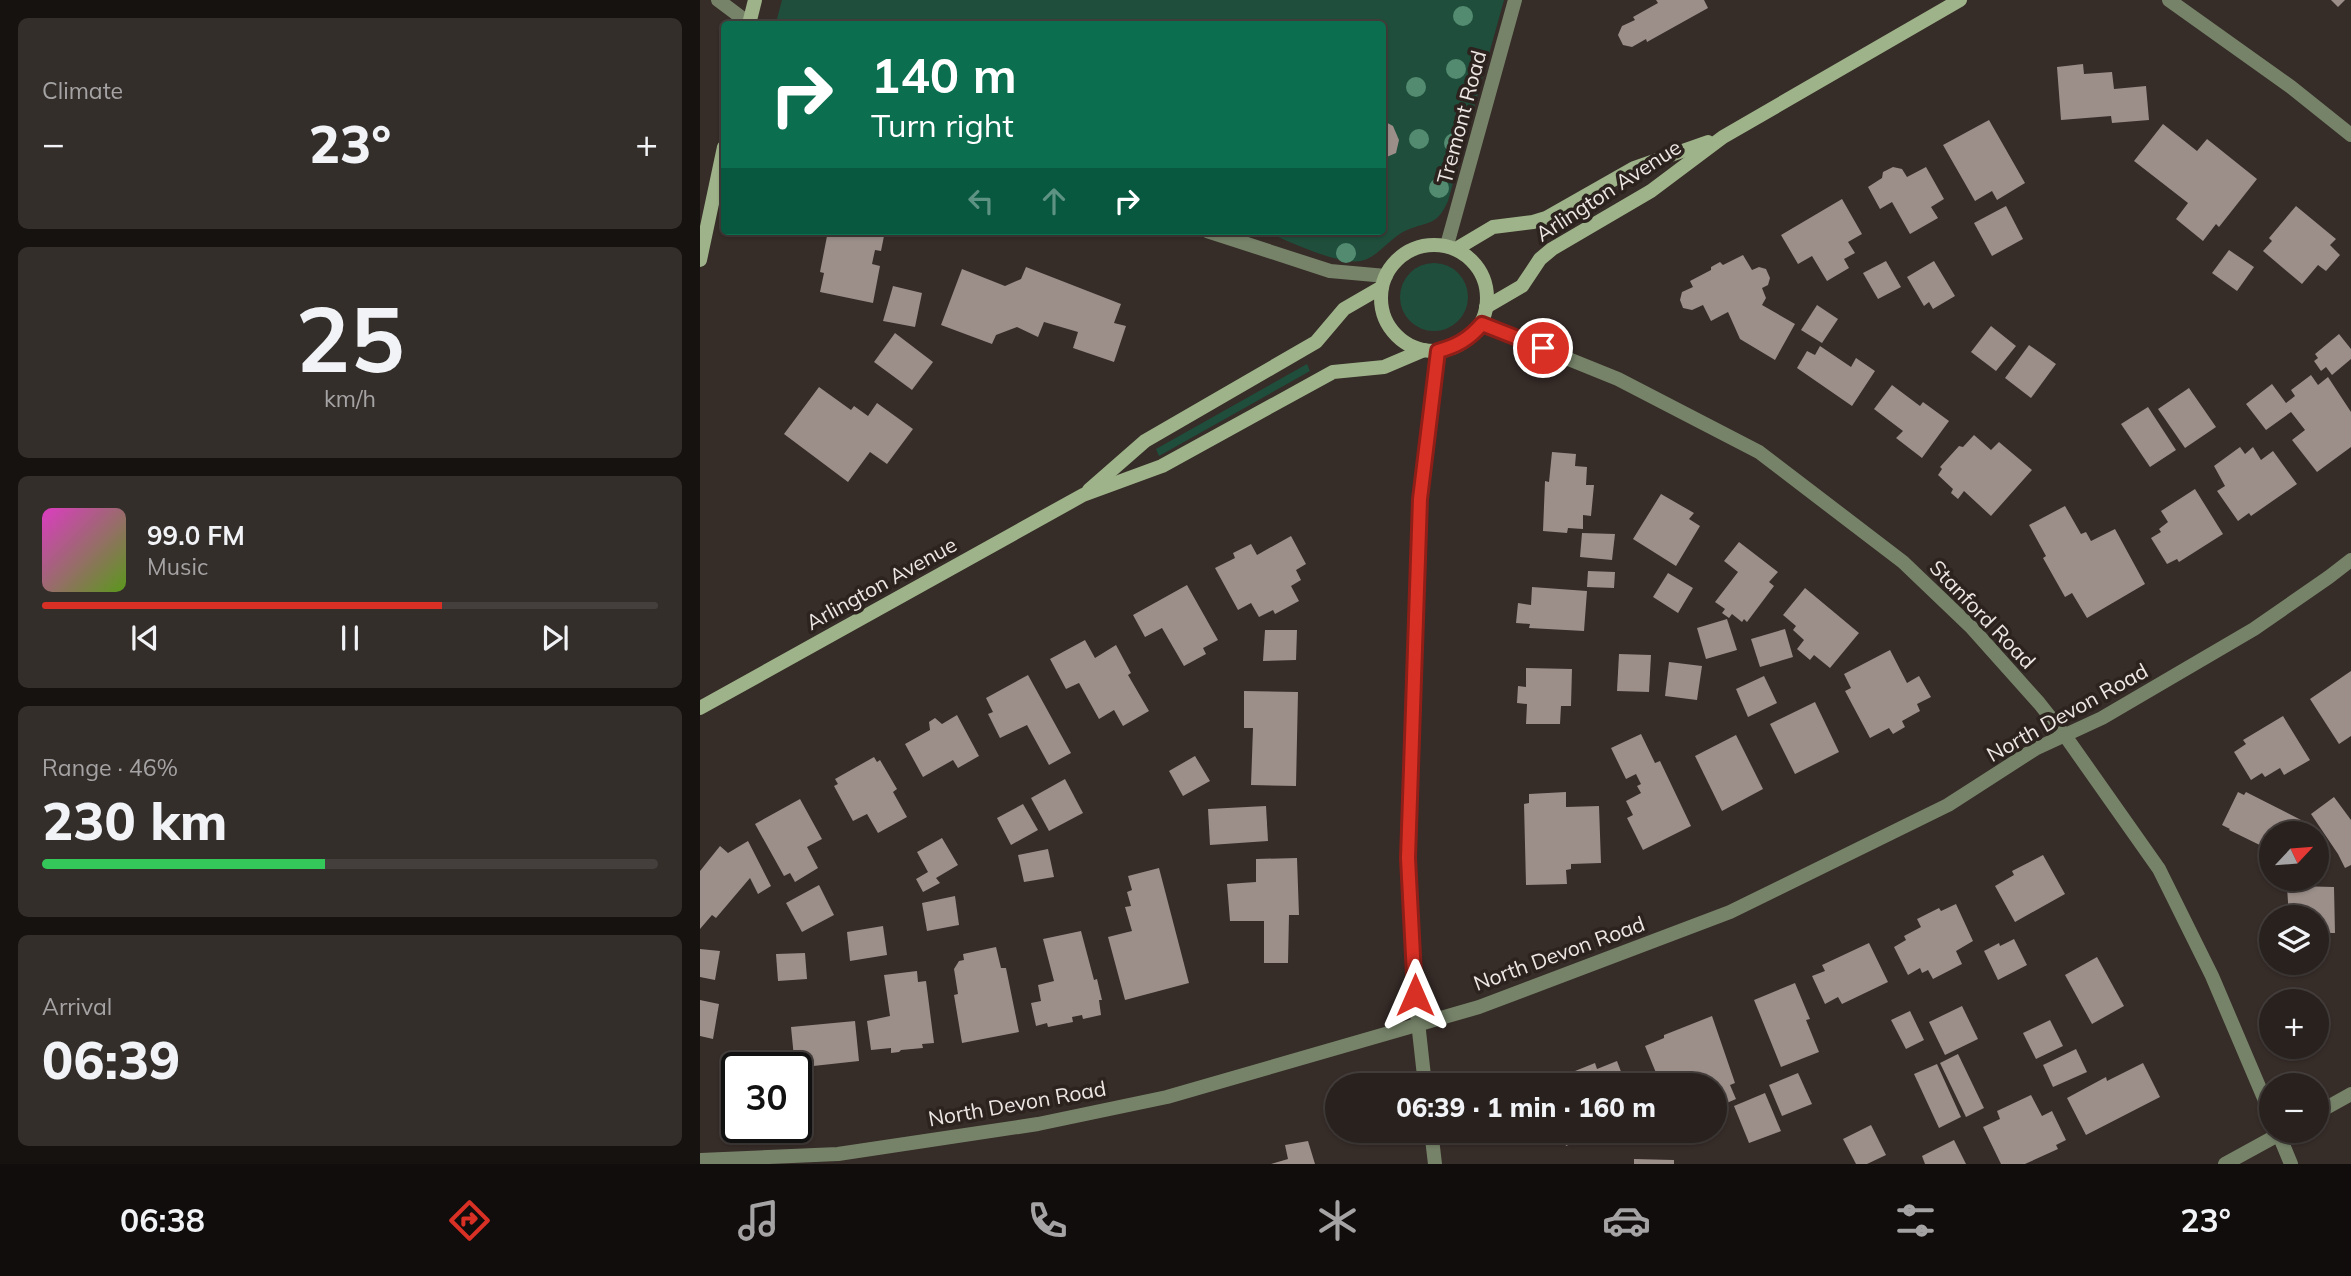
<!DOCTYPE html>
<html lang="en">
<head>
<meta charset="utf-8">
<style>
  :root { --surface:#28211e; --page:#342e2b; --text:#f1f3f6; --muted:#a5a3a4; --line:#443e3c; --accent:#d93025 }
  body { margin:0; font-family:Mulish,sans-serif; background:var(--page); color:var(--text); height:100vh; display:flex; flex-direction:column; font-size:26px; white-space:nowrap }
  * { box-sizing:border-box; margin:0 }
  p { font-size:23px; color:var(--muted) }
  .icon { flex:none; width:38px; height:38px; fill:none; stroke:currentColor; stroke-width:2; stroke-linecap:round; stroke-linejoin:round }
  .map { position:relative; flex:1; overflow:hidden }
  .side { display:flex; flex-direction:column; gap:18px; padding:18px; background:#161210; width:700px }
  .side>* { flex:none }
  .hud { position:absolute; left:21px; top:21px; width:665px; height:214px; border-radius:7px; box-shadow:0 2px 5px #0004,0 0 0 2px var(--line); background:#0b6e4f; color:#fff; overflow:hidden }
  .needle { width:46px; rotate:64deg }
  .buttons { position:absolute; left:1559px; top:821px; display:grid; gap:14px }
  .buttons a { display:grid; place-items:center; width:70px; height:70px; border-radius:50%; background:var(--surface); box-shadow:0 2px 5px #0004,0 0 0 2px var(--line); font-size:35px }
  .speed { position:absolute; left:21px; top:1052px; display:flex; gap:14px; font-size:35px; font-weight:700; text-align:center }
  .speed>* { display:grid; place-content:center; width:91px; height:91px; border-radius:50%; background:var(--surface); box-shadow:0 2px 5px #0004,0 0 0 2px var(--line); line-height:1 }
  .speed .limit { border:4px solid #111; border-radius:10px; background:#fff; color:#111 }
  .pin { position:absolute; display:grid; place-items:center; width:60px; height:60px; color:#fff; margin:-30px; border:4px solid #fff; border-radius:50%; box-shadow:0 2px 7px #0007 }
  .me { position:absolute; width:77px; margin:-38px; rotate:0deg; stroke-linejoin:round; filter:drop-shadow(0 0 5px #0008) }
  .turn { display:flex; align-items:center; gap:24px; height:147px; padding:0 35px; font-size:32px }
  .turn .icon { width:91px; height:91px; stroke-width:2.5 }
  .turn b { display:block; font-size:49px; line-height:60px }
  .lanes { display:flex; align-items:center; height:66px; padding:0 35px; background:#0003; justify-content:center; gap:35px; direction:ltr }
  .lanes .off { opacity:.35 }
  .big { font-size:52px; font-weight:800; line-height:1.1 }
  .side .card { flex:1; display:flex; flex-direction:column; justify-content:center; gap:10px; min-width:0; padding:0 24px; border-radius:10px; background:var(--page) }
  .side .dial { align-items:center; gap:0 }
  .dial b { font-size:91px; line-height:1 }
  .song { display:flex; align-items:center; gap:21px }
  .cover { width:84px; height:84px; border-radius:10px; background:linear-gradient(135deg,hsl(310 70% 55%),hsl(90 70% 35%)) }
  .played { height:7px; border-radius:4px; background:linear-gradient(90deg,var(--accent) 65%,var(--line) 65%) }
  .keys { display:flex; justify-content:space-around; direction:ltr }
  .heat { display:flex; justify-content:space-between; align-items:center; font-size:38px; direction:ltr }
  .charge { height:10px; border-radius:5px; background:linear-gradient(90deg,#34c759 46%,var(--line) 0) }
  .trip { position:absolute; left:625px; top:1073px; width:402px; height:70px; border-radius:35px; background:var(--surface); box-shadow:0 2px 5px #0004,0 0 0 2px var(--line); font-weight:800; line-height:70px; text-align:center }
  .tabs { display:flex; height:112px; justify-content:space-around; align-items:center; background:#100d0c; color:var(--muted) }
  .tabs .icon { width:49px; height:49px }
  .tabs .current { color:var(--accent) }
  .tabs b { font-size:32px; color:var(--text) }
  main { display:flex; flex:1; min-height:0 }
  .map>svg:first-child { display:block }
  .green { fill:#1f4f3c }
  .building { fill:#9c8f8a }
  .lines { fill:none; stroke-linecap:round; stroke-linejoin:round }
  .street { stroke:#768369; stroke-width:14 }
  .secondary { stroke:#9eb389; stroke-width:14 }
  .tree { fill:#538b71 }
  .route-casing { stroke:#8d1f18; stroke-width:18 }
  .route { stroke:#d93025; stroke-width:12 }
  .labels { text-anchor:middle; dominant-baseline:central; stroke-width:7; stroke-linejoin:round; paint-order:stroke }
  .street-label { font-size:21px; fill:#ede7e4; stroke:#2c221e }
</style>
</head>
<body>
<main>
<section class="side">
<div class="card"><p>Climate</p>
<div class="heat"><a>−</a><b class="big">23°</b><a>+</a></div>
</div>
<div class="card dial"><b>25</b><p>km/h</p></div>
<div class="card">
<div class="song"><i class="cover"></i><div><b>99.0 FM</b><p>Music</p></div></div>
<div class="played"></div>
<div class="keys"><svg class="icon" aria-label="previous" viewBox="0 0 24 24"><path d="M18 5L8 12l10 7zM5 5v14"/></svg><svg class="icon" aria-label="pause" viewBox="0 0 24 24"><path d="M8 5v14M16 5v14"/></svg><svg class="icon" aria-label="next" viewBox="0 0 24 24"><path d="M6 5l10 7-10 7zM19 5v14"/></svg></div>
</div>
<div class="card"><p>Range · 46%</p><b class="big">230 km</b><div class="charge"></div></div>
<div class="card"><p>Arrival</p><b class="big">06:39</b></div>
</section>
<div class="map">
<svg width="1651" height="1164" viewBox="0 0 1651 1164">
  <rect width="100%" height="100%" fill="#362c28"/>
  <g class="green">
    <path d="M82 0H804L748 201C737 226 729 221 707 230 691 237 682 252 667 259 645 270 588 240 564 231H682V24H86L77 19Z"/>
    <circle cx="734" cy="297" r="34"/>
    <polygon points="607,364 610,371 459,456 456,449"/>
  </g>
  <g class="building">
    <polygon points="956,0 1004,0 1008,8 947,42 946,39 932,47 923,45 918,35 922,26 935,20 933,17 958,3"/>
    <polygon points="1631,0 1645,0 1638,7"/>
    <polygon points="1383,64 1384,74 1412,72 1414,89 1446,86 1449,120 1412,123 1411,116 1361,120 1357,67"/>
    <polygon points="682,120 693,126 699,140 696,153 682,159"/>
    <polygon points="1289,120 1325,183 1297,200 1292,191 1275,201 1243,145"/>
    <polygon points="1463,124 1497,151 1507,139 1557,179 1519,227 1516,224 1503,241 1476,219 1488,203 1434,161"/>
    <polygon points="1193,167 1202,169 1207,177 1226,167 1244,199 1231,207 1238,218 1210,234 1192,202 1180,209 1168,187 1182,178 1183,172"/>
    <polygon points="1142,199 1162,234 1148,242 1155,253 1144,259 1149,268 1127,281 1112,256 1098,264 1081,235"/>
    <polygon points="1306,206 1323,239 1292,256 1274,223"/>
    <polygon points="1596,206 1636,239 1630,245 1640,255 1626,271 1618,265 1602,284 1563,251 1572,241 1569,238"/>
    <polygon points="128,231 185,231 181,251 175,250 172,264 180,266 173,303 120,292 124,273 120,272"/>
    <polygon points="1529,250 1554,267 1537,291 1512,273"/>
    <polygon points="1043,255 1052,270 1059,267 1066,269 1070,278 1068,285 1062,288 1066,298 1062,305 1095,324 1075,360 1040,339 1028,312 1011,321 1003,305 992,310 983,308 980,300 982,292 993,287 990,281 1011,270 1011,267 1020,262 1023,265"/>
    <polygon points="1186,261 1201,287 1178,299 1163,273"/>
    <polygon points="1234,261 1255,296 1233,309 1229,302 1224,306 1207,277"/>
    <polygon points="326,267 421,304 414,323 426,326 414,362 373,348 378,332 344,322 338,337 317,327 296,335 292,344 241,325 262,269 305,286 321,279"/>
    <polygon points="193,286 222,293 215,327 183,321"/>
    <polygon points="1117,305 1138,319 1122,343 1101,330"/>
    <polygon points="1291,326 1316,346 1296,371 1271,352"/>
    <polygon points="195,333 233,362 212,390 174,362"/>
    <polygon points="1639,334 1651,349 1651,359 1632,375 1626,367 1621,371 1614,361 1618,358 1615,354"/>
    <polygon points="1329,345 1356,364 1331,398 1305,378"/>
    <polygon points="1120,346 1151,367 1156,358 1175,371 1152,406 1097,368 1107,351 1115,355"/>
    <polygon points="1611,375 1618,385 1628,377 1651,412 1651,447 1617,472 1592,440 1605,430 1591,412 1566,430 1546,404 1572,384 1586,403 1595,396 1591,390"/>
    <polygon points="1192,385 1220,406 1223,402 1249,421 1222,458 1196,438 1203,431 1174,409"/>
    <polygon points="119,387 151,410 154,406 168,416 177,403 213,429 187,464 170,452 148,482 84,434"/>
    <polygon points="1489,388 1516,427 1485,448 1458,409"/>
    <polygon points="1448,407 1476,450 1450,467 1421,424"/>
    <polygon points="1274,435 1291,450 1299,442 1332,470 1291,516 1264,491 1258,499 1251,493 1253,489 1238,475 1242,469 1240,467 1259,446 1263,447"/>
    <polygon points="1540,447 1545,454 1553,447 1561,460 1573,451 1597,484 1551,516 1549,513 1538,521 1517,491 1525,486 1514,466"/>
    <polygon points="852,452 876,454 875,466 887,467 886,485 894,485 891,516 883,515 883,529 868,528 867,533 843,531 845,481 849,482"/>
    <polygon points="1495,489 1523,534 1479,562 1477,559 1467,564 1451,538 1461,532 1459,529 1468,522 1461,511"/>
    <polygon points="961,494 994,513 989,519 1000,526 976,566 933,539"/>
    <polygon points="1365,506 1381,534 1386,532 1391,541 1415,529 1445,584 1387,618 1372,593 1365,597 1343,558 1346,556 1329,525"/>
    <polygon points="882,533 915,534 912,560 880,557"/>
    <polygon points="591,536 606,564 596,570 601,580 591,586 599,601 575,614 573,610 559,617 551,603 538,610 515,568 535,558 533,553 551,544 557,555"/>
    <polygon points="1039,542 1078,572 1069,582 1074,586 1047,622 1044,619 1042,622 1032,614 1029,618 1022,613 1025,609 1015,602 1038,572 1024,561"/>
    <polygon points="888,571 915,572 914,588 887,587"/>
    <polygon points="968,573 993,588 978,613 953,597"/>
    <polygon points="487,585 518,640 503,648 506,654 484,666 462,628 445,637 433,615"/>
    <polygon points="832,587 887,591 884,631 829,628 830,624 816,623 818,603 831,605"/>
    <polygon points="1105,588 1159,633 1130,668 1114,655 1110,660 1097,649 1104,640 1093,630 1096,626 1083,615"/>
    <polygon points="1027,619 1037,650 1006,659 997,628"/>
    <polygon points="1085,629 1093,657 1060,667 1051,639"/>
    <polygon points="565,630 597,630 596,660 563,661"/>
    <polygon points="385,640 395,658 416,645 431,673 428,675 449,711 423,726 414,710 399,719 379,683 366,689 350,659"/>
    <polygon points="1190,650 1207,683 1219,676 1231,697 1217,704 1220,711 1202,721 1205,727 1193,734 1189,728 1170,738 1145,691 1151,688 1144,674"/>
    <polygon points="919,654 951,655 949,692 917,691"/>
    <polygon points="969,662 1002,666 997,700 965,696"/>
    <polygon points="826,668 872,669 871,706 861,706 860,724 826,724 827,704 817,703 818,686 826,687"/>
    <polygon points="1651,671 1651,736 1639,744 1610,699"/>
    <polygon points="328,675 371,753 349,765 327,725 300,738 288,714 293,712 286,698"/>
    <polygon points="1064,676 1077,703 1048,717 1036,689"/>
    <polygon points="544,691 598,692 596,786 551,785 553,728 544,728"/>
    <polygon points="1115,702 1139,752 1095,774 1070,724"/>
    <polygon points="257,715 279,756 258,768 253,760 223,777 205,744 230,730 229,722 235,718 242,724"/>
    <polygon points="1583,716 1610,760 1584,775 1580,768 1565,777 1562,773 1551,780 1534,752 1546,744 1543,740"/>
    <polygon points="941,734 955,763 960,761 991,826 943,850 927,818 933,815 926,801 941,793 937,786 941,784 936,774 926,779 911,748"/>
    <polygon points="1036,735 1063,789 1022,811 995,756"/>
    <polygon points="495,756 510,781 483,796 469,771"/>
    <polygon points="174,757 177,762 180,760 197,789 193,792 207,817 178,833 167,814 153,821 134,786 138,784 135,779"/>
    <polygon points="365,779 383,813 349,831 331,798"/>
    <polygon points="866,792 866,807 899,806 901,863 871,864 871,869 866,870 867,884 826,885 824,804 829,803 829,794"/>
    <polygon points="1538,792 1544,795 1546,792 1603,821 1597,833 1572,833 1572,851 1529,830 1530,829 1522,825"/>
    <polygon points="1634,797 1651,820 1651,865 1645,868 1638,854 1611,814"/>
    <polygon points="100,799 122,839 107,847 118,868 95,882 90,873 84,876 55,824"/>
    <polygon points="323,804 338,830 311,845 297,818"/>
    <polygon points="566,806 568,841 510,845 508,809"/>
    <polygon points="242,838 258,865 236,878 240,883 223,892 216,879 228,872 217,852"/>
    <polygon points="48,841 71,886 58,894 50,878 16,918 12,915 0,929 0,871 20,846 28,853"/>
    <polygon points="348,849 354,877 324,882 318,855"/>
    <polygon points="1343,855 1365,894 1315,922 1295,886 1314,875 1312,871"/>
    <polygon points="597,858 599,915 589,915 588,963 564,963 564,921 530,921 527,884 556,882 556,859"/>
    <polygon points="459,868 489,983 425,1000 408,937 432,931 425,907 431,906 427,892 432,890 428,876"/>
    <polygon points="119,885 134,915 102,932 86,903"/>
    <polygon points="1595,886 1634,887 1635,933 1627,933 1627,947 1617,947 1617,917 1589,917 1587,887"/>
    <polygon points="255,896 259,925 227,931 222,903"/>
    <polygon points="1256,904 1273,941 1256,951 1262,964 1233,979 1228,970 1222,973 1220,968 1208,975 1194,947 1206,940 1204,936 1221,927 1217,919 1239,908 1241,911"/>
    <polygon points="183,926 187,955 150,961 147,932"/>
    <polygon points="381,931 394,980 397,979 402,1000 399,1000 401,1015 383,1019 382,1015 372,1017 373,1022 348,1027 347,1023 336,1026 331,1003 341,1001 338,985 354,981 343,939"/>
    <polygon points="1314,939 1327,965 1298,980 1284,951 1299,943 1300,946"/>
    <polygon points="1169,943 1188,982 1142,1004 1138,997 1125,1004 1112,976 1125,971 1122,965"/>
    <polygon points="296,947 301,968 306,968 319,1032 262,1043 254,995 258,994 254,969 259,961 264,960 263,954"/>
    <polygon points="0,949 20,951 15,980 0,977"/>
    <polygon points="105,953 107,979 78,981 76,954"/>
    <polygon points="1397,957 1424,1006 1392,1024 1365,975"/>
    <polygon points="217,971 218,982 226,981 234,1043 222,1044 223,1048 201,1050 199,1052 191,1053 191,1048 171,1050 167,1021 190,1016 184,975"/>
    <polygon points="1095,983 1110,1019 1106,1020 1119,1052 1081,1067 1054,1000"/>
    <polygon points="0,1000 19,1004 13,1039 0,1036"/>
    <polygon points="1262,1006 1278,1039 1245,1055 1229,1022"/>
    <polygon points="1210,1011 1224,1040 1206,1049 1191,1020"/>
    <polygon points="1012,1016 1035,1083 1030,1085 1036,1099 1015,1108 1015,1085 961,1085 945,1046 964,1038 964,1035"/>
    <polygon points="1350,1020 1363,1046 1336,1059 1323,1033"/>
    <polygon points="155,1021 159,1061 95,1068 91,1027"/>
    <polygon points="1376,1049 1387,1072 1353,1087 1343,1065"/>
    <polygon points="1258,1054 1284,1108 1266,1117 1240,1063"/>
    <polygon points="917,1061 926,1085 864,1085 860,1077 895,1063 897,1069"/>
    <polygon points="1443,1063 1460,1097 1386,1135 1367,1098 1406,1077 1407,1081"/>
    <polygon points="1237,1064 1261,1117 1239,1128 1214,1074"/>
    <polygon points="1098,1073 1112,1104 1082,1116 1069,1085"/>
    <polygon points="1065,1093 1081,1131 1049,1143 1034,1106"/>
    <polygon points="1331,1095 1342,1116 1352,1111 1366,1140 1356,1145 1358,1149 1325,1164 1301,1164 1283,1127 1300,1119 1297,1111"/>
    <polygon points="1171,1125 1186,1155 1167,1164 1156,1164 1143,1139"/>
    <polygon points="860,1130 904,1130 904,1131 866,1146"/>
    <polygon points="1254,1140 1266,1164 1225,1164 1222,1156"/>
    <polygon points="608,1141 615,1164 571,1164 588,1159 585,1145"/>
    <polygon points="934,1159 974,1160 974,1164 934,1164"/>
  </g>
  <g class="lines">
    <g class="street">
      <polyline points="18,0 50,24"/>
      <polyline points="1469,0 1591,87 1651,135"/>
      <polyline points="507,231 630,271 686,276"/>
      <polyline points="747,245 815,0"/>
      <polyline points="782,324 918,379 1059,452 1203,562 1272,628 1339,703 1366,737 1459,869 1512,976 1572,1117"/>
      <polyline points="725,1085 715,995 708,858 720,499 738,351"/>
      <polyline points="1617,1113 1651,1094"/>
      <polyline points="731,1130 735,1164"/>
      <polyline points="1577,1130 1591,1164"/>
      <polyline points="0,1160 138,1154 338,1124 467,1097 779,1007 1030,912 1248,805 1335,749 1402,718 1554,629 1629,577 1651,560"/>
      <polyline points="1525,1164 1587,1130"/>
    </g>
    <g class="secondary">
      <polyline points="49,24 55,0"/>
      <circle cx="734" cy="298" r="53"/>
      <polyline points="756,249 793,227 833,222 846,218 934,168 1008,142"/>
      <polyline points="0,260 24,147"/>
      <polyline points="786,307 822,286 840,259 852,249 951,191 1023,137 1260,0"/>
      <polyline points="389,490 445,441 616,342 644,309 682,287"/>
      <polyline points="0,708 383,495 462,466 633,372 684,367 724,350"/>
    </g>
  </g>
  <g class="tree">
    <circle cx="763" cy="16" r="10"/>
    <circle cx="756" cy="69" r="10"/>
    <circle cx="716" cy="87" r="10"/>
    <circle cx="719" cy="139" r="10"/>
    <circle cx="754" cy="143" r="10"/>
    <circle cx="739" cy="188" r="10"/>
    <circle cx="646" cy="253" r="10"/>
  </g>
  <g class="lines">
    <defs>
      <path id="route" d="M715 995 708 858 720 499 738 351C757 346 769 339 782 324L843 348"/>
    </defs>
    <use href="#route" class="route-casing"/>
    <use href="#route" class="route"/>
  </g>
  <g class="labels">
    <g class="street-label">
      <text transform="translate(761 117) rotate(-75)">Tremont Road</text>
      <text transform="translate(908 190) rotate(-33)">Arlington Avenue</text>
      <text transform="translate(181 583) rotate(-29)">Arlington Avenue</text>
      <text transform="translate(1283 614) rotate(46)">Stanford Road</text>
      <text transform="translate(1367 712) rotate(-29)">North Devon Road</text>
      <text transform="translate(859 953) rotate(-20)">North Devon Road</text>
      <text transform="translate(317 1103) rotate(-10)">North Devon Road</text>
    </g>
  </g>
</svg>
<div class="buttons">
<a><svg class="needle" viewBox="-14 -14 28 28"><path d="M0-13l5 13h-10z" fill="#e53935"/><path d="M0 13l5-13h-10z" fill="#a5a3a4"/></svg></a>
<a><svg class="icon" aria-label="layers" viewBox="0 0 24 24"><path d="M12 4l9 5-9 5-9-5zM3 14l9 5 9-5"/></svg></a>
<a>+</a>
<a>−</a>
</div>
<div class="speed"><div class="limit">30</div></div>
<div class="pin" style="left:843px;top:348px;background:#d93025"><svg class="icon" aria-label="arrive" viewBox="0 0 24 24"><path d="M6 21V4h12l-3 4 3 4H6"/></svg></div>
<svg class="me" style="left:715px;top:995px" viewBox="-20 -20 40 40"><path d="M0-17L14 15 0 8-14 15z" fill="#d93025" stroke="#fff" stroke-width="4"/></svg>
<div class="trip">06:39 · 1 min · 160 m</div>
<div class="hud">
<div class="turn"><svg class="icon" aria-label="right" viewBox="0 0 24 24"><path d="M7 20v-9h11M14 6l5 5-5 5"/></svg><div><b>140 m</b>Turn right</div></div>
<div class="lanes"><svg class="icon off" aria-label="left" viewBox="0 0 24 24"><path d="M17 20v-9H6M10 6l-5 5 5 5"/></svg><svg class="icon off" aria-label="ahead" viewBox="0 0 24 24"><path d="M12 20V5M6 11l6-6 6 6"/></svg><svg class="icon" aria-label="right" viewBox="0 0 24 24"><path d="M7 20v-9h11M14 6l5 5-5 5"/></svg></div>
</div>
</div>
</main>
<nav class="tabs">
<b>06:38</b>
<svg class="icon current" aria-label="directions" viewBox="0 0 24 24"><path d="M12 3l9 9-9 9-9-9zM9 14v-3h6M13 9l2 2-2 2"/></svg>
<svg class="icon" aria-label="music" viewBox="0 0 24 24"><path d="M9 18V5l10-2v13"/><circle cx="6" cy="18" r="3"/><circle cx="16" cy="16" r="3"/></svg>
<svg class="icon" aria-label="phone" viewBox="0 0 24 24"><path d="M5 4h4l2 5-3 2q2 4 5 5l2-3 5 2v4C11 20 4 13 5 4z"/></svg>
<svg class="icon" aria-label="climate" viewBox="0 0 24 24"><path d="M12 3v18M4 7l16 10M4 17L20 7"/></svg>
<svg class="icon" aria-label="car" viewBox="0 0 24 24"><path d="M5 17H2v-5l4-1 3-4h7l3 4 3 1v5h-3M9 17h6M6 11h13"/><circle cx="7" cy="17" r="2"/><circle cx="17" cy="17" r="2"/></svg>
<svg class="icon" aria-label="filters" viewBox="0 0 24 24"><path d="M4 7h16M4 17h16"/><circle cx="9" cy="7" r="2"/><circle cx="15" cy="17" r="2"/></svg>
<b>23°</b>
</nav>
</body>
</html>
